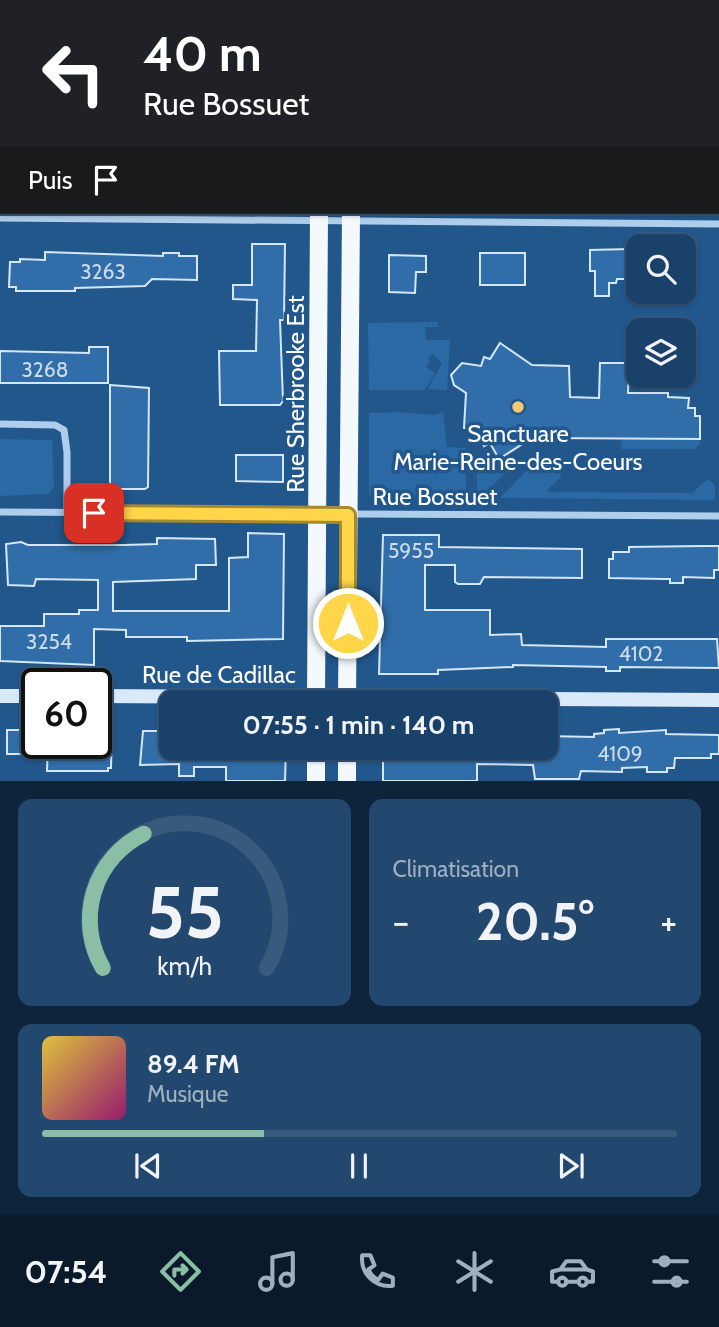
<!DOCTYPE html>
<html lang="fr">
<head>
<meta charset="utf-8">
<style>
  :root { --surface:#1a4169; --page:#23486f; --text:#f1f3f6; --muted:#9fafc0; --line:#385a7d; --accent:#8abfa5 }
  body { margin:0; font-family:Cabin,sans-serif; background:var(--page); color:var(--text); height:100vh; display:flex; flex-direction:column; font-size:26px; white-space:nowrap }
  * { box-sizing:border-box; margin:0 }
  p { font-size:23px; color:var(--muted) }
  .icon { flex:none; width:38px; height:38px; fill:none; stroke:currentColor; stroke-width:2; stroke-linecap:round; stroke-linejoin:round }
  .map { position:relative; height:781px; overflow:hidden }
  .side { display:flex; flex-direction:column; gap:18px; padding:18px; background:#0e243a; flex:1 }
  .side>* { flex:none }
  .banner { position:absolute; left:0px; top:0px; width:719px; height:214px; box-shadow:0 2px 5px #0004,0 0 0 2px var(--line); background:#202124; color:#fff; overflow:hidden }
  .fabs { position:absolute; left:626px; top:234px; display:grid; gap:14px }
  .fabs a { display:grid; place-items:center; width:70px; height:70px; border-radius:14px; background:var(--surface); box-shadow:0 2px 5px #0004,0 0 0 2px var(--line); font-size:35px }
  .speed { position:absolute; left:21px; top:668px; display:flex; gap:14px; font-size:35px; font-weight:700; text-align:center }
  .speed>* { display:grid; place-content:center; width:91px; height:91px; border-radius:50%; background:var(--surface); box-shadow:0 2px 5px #0004,0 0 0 2px var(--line); line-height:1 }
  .speed .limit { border:4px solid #111; border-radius:10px; background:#fff; color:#111 }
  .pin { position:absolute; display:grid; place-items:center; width:60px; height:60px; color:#fff; margin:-30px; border-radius:14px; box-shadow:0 4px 10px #0006 }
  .me { position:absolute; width:77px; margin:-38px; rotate:0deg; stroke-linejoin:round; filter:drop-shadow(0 0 5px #0008) }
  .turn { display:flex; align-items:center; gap:24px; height:147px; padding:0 28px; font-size:32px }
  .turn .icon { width:91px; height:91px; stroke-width:2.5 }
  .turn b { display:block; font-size:49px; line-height:60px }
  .then { display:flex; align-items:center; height:66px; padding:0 28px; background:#0003; gap:14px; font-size:26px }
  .big { font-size:52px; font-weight:800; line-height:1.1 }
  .side .widget { flex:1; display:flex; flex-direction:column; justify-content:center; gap:10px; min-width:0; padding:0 24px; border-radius:14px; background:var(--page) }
  .side .dial { align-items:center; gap:0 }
  .dial svg { height:182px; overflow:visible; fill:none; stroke:var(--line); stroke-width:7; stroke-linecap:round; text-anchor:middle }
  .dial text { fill:var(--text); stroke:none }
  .song { display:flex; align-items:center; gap:21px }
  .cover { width:84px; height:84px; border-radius:10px; background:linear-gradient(135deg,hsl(50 70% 55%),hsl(320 70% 35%)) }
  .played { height:7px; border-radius:4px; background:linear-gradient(90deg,var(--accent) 35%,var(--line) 35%) }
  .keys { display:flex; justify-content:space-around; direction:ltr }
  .heat { display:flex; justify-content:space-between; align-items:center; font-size:38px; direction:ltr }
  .side .tiles { flex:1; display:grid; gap:18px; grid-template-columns:1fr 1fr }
  .widget:last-child { grid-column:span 2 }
  .trip { position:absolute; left:159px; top:690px; width:399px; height:70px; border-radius:14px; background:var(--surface); box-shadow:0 2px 5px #0004,0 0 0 2px var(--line); font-weight:800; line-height:70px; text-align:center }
  .tab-bar { display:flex; height:112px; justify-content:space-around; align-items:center; background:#0a1a2a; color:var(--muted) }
  .tab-bar .icon { width:49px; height:49px }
  .tab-bar .on { color:var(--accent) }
  .tab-bar b { font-size:32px; color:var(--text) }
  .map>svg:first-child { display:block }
  .green { fill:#2b69a4 }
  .building { fill:#316ea9; stroke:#d4e7f8; stroke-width:2 }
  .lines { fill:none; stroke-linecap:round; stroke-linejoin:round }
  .street { stroke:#afceeb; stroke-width:7 }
  .secondary { stroke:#dae9f9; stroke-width:14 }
  .primary { stroke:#f4f9fe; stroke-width:18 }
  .route-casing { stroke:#a68a30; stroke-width:18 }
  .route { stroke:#ffd54a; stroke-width:12 }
  .poi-dot { fill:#f7c871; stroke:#22578c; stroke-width:2.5 }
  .labels { text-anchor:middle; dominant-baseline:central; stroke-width:7; stroke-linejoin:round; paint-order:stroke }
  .number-label { font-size:21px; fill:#ccdbea }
  .street-label { font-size:24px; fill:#fff; stroke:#22578c }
  .poi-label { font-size:24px; fill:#fff; stroke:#22578c }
</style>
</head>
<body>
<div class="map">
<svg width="719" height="781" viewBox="0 0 719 781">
  <rect width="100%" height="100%" fill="#22578c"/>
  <g class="green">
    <polygon points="438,322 438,327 425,327 426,340 450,340 447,390 428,389 442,363 433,354 427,358 430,362 426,367 435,373 425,390 369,390 368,323"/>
    <polygon points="399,412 435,415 443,412 447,447 466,448 466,498 373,498 369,494 369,413"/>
    <polygon points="622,438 700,439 700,444 694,449 621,449"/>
    <polygon points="0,439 52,440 54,487 48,494 0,496"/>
    <polygon points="477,459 491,461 505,473 481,498 477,498"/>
    <polygon points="543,462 554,462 560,468 561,477 547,490 550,492 692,493 708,479 715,485 715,500 500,498 528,469"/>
  </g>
  <g class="building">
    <polygon points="252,244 285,244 284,320 280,320 283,401 280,405 220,405 219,351 256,351 257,300 233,299 233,285 252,285"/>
    <polygon points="629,249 629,256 639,256 639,279 617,279 616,283 609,283 609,296 595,296 595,271 590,271 590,250"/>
    <polygon points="45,252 163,256 163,253 179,253 179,256 197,256 197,280 152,279 145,286 75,288 75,291 16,291 16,287 9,287 10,262 20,262 20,259 45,260"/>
    <rect x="480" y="253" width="45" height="32"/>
    <polygon points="389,255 426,256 426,272 416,272 415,293 389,292"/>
    <polygon points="500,343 532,365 569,366 570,397 599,398 600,363 629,363 628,393 668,393 668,397 689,398 688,408 695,408 695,416 700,416 700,439 543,438 543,431 499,459 490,443 484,446 478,431 464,428 466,393 454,385 451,375 462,363 481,366 484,357 490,359"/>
    <polygon points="89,347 108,347 108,383 0,383 0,351 89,353"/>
    <polygon points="110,385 149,388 148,487 145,489 110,489"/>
    <polygon points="236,455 283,455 283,482 236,481"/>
    <polygon points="248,533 284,534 283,639 187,641 187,637 126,637 126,630 94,629 94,665 0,661 0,626 44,626 44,614 79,614 79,610 98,610 98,580 36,579 34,586 8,585 6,544 21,542 28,545 124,545 157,544 157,538 215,539 216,565 196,565 196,579 113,582 113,611 229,611 229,558 248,557"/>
    <polygon points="383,535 439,535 439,547 582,549 582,578 484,577 480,584 458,584 455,582 455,565 425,565 425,610 490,610 490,635 521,634 522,645 606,647 606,639 717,639 719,668 620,667 620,671 606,671 606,667 513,665 513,667 438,670 438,674 379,674"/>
    <polygon points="702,546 719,546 719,570 714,570 714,578 683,577 683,583 670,583 670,579 664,579 609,578 609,559 613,559 613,552 629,552 629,547"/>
    <polygon points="619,729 619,733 666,730 666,734 719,735 719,754 711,754 711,758 675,758 674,768 667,768 667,772 647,772 647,767 622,768 622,772 581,771 579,779 535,779 533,765 477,764 477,781 383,781 383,747 546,747 546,736 594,737 594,734 604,733 604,730"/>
    <polygon points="7,730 28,730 31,754 7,754"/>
    <polygon points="96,731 112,731 111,768 108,768 108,771 47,771 48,744 96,744"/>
    <polygon points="143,731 166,731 166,747 286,747 285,781 226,781 226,767 194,767 194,776 179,776 179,764 140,765"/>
  </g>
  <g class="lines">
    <g class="street">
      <polyline points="0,31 2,31"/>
      <polyline points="718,34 719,34"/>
      <polyline points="0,218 719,224"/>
      <polyline points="0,424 55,425 64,430 67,452 67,513"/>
      <polyline points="0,512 719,516"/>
    </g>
    <g class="secondary">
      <polyline points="0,696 37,696"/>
      <polyline points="96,696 719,700"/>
    </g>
    <g class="primary">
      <polyline points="322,2 322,0"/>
      <polyline points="353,2 353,0"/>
      <polyline points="316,702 319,212"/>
      <polyline points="347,702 351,212"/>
      <polyline points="316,781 316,747"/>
      <polyline points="347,781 347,747"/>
    </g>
  </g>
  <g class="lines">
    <defs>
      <polyline id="route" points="94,513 348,515 348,623"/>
    </defs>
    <use href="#route" class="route-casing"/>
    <use href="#route" class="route"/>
  </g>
  <circle class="poi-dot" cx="518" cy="407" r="7"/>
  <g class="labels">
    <g class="number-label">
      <text x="103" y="271">3263</text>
      <text x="45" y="369">3268</text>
      <text x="411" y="550">5955</text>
      <text x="49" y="641">3254</text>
      <text x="641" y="653">4102</text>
      <text x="620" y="753">4109</text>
    </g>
    <g class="street-label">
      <text transform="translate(295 394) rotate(-90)">Rue Sherbrooke Est</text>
      <text x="435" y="496">Rue Bossuet</text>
      <text x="219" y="674">Rue de Cadillac</text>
    </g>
    <g class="poi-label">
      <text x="518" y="433">Sanctuare<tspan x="518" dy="28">Marie-Reine-des-Coeurs</tspan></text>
    </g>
  </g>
</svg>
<div class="fabs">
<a><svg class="icon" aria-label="search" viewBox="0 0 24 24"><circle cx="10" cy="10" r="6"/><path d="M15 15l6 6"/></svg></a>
<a><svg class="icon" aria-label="layers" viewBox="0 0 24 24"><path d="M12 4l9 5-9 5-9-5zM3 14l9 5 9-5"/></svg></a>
</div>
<div class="speed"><div class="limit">60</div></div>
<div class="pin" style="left:94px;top:513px;background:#d93025"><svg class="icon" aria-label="arrive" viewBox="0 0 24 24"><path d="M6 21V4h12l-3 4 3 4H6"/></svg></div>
<svg class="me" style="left:348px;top:623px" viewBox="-20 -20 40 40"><circle r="17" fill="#ffd54a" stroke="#fff" stroke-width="3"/><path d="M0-11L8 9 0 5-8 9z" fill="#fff"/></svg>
<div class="trip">07:55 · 1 min · 140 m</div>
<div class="banner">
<div class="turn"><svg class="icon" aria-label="left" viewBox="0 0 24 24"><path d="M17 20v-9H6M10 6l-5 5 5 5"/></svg><div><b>40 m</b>Rue Bossuet</div></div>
<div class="then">Puis<svg class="icon" aria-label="arrive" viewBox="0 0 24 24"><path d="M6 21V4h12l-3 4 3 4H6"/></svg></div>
</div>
</div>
<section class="side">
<div class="tiles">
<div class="widget dial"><svg viewBox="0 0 100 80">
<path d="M14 69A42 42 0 1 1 86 69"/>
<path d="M14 69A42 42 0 0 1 32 10" stroke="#8abfa5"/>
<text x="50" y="56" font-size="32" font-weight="700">55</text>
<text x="50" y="72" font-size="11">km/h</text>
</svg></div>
<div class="widget"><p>Climatisation</p>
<div class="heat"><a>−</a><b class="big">20.5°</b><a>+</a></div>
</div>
<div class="widget">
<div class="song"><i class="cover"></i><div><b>89.4 FM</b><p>Musique</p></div></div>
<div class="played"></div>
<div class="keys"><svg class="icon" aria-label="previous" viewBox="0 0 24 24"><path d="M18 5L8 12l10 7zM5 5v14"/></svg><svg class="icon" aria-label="pause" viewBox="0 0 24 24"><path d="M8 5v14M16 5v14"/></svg><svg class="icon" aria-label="next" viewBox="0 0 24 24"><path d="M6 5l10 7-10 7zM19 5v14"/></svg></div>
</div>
</div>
</section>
<nav class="tab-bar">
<b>07:54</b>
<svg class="icon on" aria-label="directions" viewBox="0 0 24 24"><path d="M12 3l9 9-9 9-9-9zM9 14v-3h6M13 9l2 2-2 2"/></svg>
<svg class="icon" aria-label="music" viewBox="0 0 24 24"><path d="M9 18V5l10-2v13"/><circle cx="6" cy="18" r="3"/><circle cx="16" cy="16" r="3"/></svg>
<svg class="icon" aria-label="phone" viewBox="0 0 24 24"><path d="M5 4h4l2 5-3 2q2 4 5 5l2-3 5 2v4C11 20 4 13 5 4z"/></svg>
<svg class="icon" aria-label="climate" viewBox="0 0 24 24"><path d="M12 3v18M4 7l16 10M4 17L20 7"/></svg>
<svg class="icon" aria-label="car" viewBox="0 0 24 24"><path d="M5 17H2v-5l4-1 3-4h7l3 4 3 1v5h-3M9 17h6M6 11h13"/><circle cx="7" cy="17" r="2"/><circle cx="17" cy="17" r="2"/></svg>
<svg class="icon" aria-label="filters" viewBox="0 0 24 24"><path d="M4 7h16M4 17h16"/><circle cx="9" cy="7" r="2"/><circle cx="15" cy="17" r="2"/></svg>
</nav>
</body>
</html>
